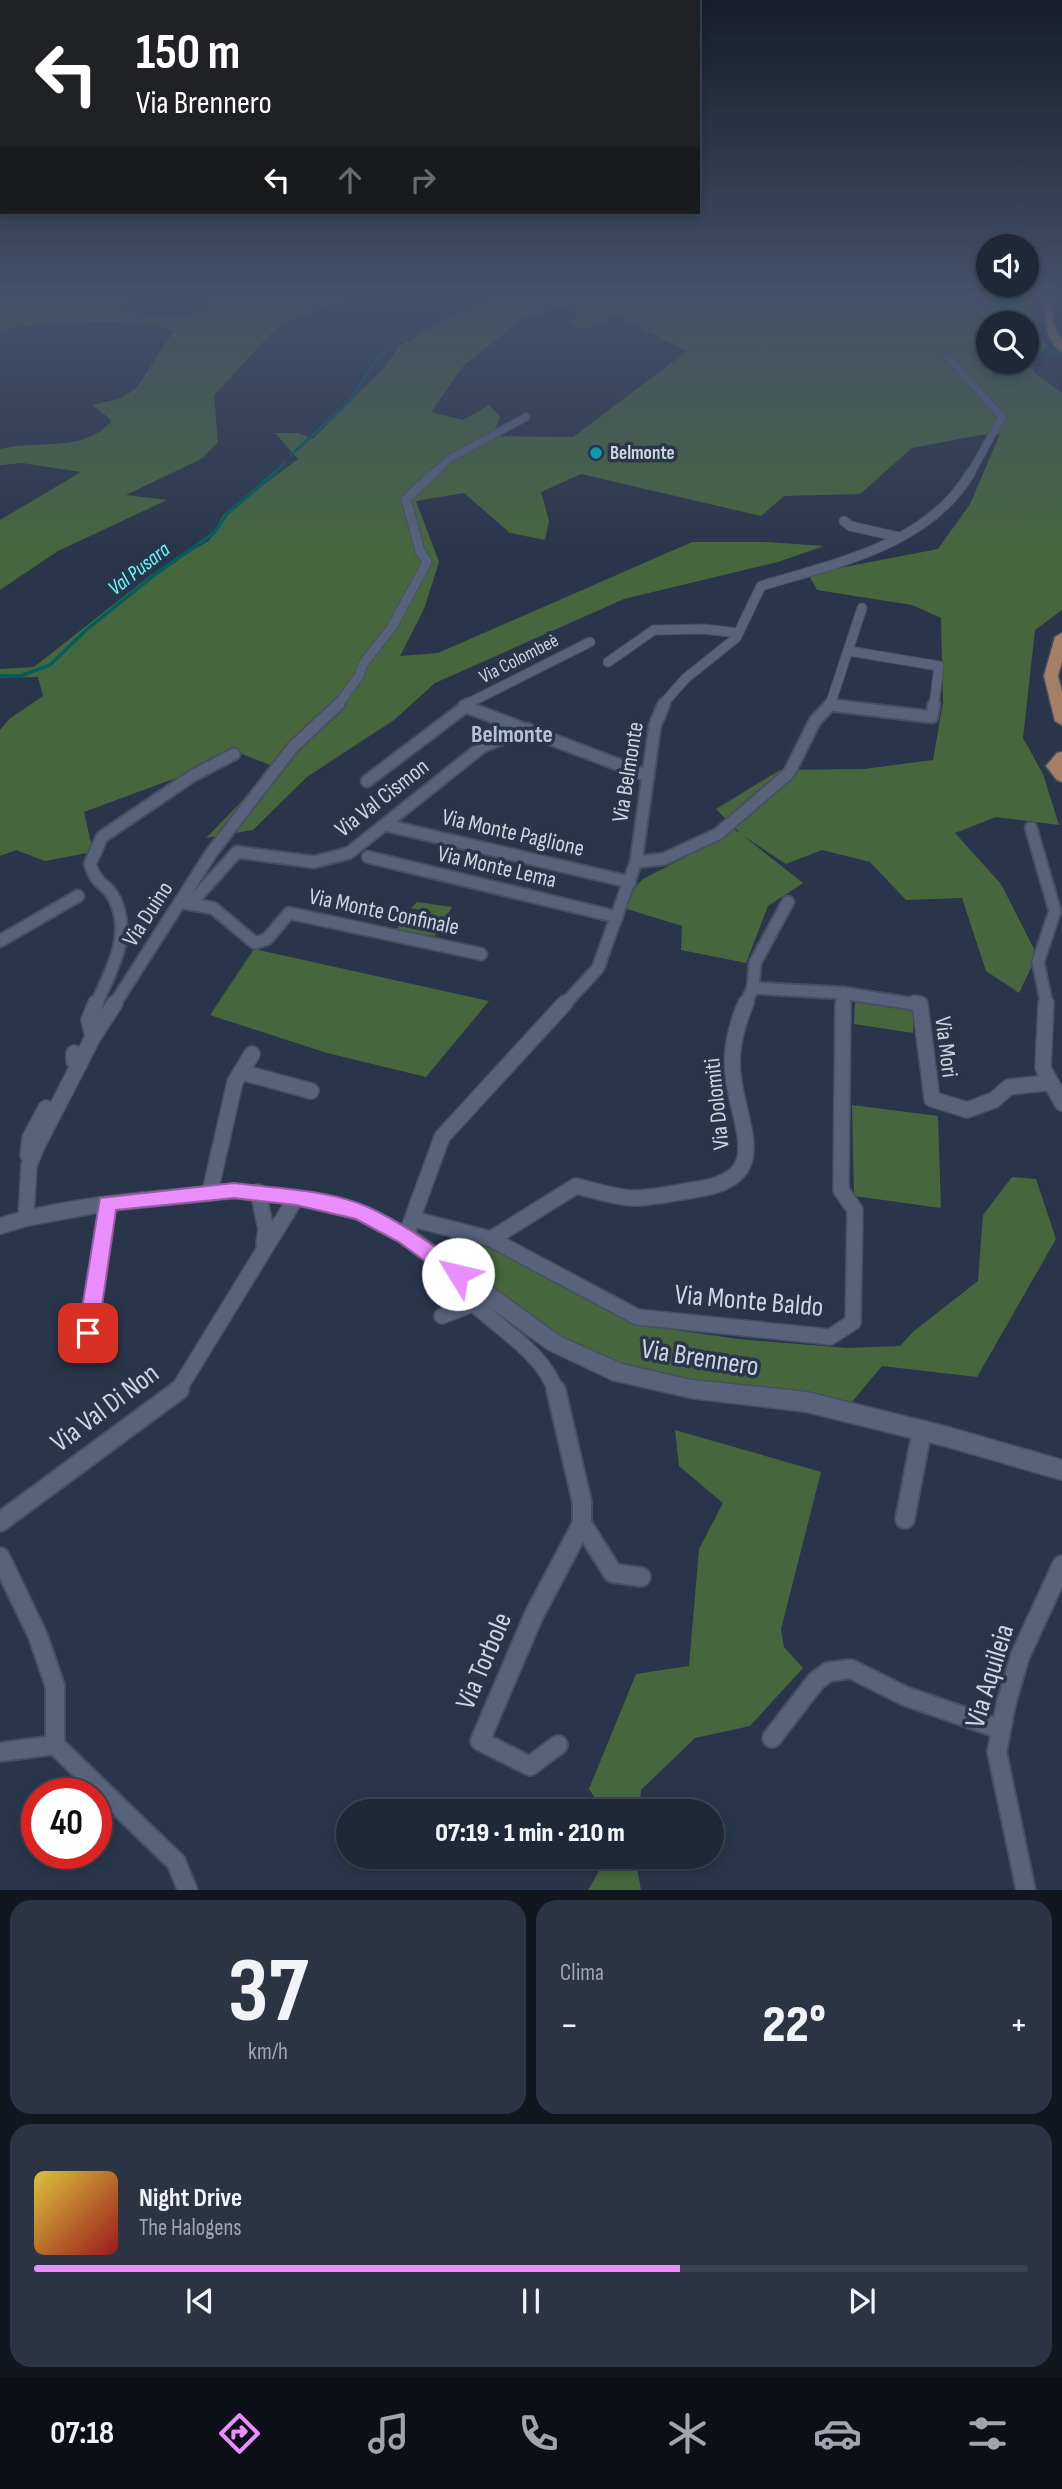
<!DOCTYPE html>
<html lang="it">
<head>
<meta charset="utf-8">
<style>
  :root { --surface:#1f2838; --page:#2c3443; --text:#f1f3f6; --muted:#a1a6ae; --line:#3c4453; --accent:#ea8dfd }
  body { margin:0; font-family:"Sofia Sans Condensed",sans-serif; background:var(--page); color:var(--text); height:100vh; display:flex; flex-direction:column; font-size:26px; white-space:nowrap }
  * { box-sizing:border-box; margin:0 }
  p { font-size:23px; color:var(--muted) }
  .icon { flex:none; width:38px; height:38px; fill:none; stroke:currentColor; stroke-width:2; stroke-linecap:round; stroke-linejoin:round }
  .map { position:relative; height:1890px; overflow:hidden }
  .drawer { display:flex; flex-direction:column; gap:10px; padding:10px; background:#11161f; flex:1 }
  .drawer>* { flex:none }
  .top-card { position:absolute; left:0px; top:0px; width:700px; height:214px; box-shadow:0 4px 10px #0003,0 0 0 2px var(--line); background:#202124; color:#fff; overflow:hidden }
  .buttons { position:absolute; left:976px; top:234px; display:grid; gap:14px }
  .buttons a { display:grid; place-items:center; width:63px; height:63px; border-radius:50%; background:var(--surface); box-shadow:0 4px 10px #0003,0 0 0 2px var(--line); font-size:35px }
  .speed { position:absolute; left:21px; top:1778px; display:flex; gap:14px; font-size:35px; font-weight:700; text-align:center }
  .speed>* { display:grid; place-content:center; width:91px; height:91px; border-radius:50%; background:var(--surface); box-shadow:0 4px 10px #0003,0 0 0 2px var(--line); line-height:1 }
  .speed .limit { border:10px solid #d22; background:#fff; color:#111 }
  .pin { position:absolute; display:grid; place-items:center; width:60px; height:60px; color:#fff; margin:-30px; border-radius:14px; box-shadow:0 4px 10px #0006 }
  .me { position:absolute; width:77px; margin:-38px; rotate:306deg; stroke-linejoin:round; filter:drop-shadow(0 0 5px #0008) }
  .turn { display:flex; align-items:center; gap:24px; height:147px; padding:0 21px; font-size:32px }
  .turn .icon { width:91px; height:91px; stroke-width:2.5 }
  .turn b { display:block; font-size:49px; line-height:60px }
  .lanes { display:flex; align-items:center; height:66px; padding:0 21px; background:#0003; justify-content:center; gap:35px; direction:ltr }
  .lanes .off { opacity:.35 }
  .big { font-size:52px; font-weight:800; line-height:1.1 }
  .drawer .widget { flex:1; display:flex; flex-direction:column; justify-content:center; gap:10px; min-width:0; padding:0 24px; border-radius:21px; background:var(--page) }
  .drawer .dial { align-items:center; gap:0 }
  .dial b { font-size:91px; line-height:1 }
  .song { display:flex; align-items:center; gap:21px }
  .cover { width:84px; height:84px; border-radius:10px; background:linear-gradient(135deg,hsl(50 70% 55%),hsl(0 70% 35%)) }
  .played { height:7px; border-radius:4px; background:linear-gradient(90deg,var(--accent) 65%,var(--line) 65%) }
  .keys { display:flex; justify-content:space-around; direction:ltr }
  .heat { display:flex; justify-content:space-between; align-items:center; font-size:38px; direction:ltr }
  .drawer .tiles { flex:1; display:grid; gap:10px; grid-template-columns:1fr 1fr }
  .widget:last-child { grid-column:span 2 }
  .trip { position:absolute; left:336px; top:1799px; width:388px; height:70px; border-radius:35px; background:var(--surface); box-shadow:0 4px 10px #0003,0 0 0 2px var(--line); font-weight:800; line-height:70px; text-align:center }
  .tab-bar { display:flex; height:112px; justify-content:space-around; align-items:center; background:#0c1016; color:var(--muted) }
  .tab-bar .icon { width:49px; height:49px }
  .tab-bar .active { color:var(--accent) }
  .tab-bar b { font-size:32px; color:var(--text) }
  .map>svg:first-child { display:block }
  .green { fill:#46673d; fill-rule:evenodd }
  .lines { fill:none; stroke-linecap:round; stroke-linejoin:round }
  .stream-far1 { stroke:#005e5e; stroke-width:2.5 }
  .stream { stroke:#005e5e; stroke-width:3.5 }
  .street-far4-casing { stroke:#465061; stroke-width:9 }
  .street-far3-casing { stroke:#465061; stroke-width:11 }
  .street-far2-casing { stroke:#465061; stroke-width:15 }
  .street-far1-casing { stroke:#465061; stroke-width:18 }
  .street-casing { stroke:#465061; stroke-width:22 }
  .secondary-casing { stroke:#465061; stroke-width:3 }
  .primary-casing { stroke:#465061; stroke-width:3 }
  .street-far4 { stroke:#56637b; stroke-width:7 }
  .street-far3 { stroke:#56637b; stroke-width:9 }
  .street-far2 { stroke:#56637b; stroke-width:11 }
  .street-far1 { stroke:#56637b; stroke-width:15 }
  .street { stroke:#56637b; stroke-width:18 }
  .secondary { fill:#56637b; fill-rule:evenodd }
  .primary { fill:#a57f65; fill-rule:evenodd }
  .route { fill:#ea8dfd; stroke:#985ca4; stroke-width:2 }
  .culture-dot { fill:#0f9aa8; stroke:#29354a; stroke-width:2.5 }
  .labels { text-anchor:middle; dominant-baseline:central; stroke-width:7; stroke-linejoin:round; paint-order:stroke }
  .far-poi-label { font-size:19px; font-weight:bold; fill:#cdd5e2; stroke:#29354a; text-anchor:start }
  .far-street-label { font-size:19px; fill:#cdd5e2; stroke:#29354a }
  .far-water-label { font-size:21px; font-style:italic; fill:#69f9f9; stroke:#29354a }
  .street-label { font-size:23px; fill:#cdd5e2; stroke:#29354a }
  .neighbourhood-label { font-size:24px; font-weight:bold; fill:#b3c2dc; stroke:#29354a }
  .near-street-label { font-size:28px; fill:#cdd5e2; stroke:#29354a }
</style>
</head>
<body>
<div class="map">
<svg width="1062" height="1891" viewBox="0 0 1062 1891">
  <rect width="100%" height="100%" fill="#29354a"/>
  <g class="green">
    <path d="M0 293H164L129 301 121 312 184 317 217 297 199 293H369L280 324 214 395 218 442 203 458 126 495 167 500 58 551 0 590V520L81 472 22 463 0 465V449C38 439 80 454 111 422L110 419 92 405 122 398 137 387 173 332C156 316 22 321 0 332Z"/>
    <path d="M507 293H1034V329L1047 346 1031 363 1035 373 1062 393V610L1035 630 1023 738 1043 774 1059 825 996 817 955 833 1001 884 1037 955 1019 993 986 971 962 898 906 900 870 862 822 850 786 864 742 835 803 883 768 906 746 963 681 950 682 926 627 909 634 888 643 879 724 837 733 829 740 833 716 809 780 770 864 769 933 760 943 703 941 618 912 605 817 590 808 574 938 549 970 504 1000 434 980 435 912 448 860 494 784 496 761 516 581 474 541 492 549 521 545 540 510 533 464 493 416 501 439 562 424 609 400 656 438 653 692 542H767L824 546 778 562 624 599 435 683 394 720 307 777 253 830 206 838 275 767 234 751 184 775 84 812 93 852 45 861 16 850 0 856V730L9 719 43 696 38 677 0 678V669L34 667 151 575 210 540 223 515 298 459 275 433H299L313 439 384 368 399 346 473 304ZM560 306 578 314 570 324C586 333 600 323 616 316L687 351 573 437 493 436 500 417 489 405 463 420 431 412 464 365 521 320ZM989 324H1027V362H989Z"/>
    <polygon points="417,902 452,907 435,936 396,930 399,925 421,929 431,912 411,908"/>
    <polygon points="254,949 489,1001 426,1077 327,1053 210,1015"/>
    <polygon points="855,1002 914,1011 913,1033 854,1024"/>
    <polygon points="852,1105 938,1116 941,1208 854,1196"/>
    <path d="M1012 1177 1036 1179 1056 1239 977 1377 882 1366 851 1403C753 1390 643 1387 556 1334 538 1323 522 1309 505 1296 487 1283 462 1271 461 1246L466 1243 491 1246 634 1324 738 1339 847 1348 900 1346 914 1331 978 1281 983 1215Z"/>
    <polygon points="675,1430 821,1472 781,1629 784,1647 803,1668 750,1726 695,1738 641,1790 639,1811 604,1811 589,1789 636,1674 689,1666 699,1549 723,1503 679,1466"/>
    <polygon points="607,1857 635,1857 641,1890 588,1890"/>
  </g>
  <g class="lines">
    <g class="stream-far1">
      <polyline points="1027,351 1062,353"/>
      <polyline points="975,352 989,351"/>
      <polyline points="291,455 350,401 374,363 394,344 426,328 462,303 493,293"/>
      <polyline points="273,474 285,463"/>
    </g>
    <polyline class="stream" points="0,676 20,676 50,665 86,630 157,573 214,533 227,514 275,472"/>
    <defs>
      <g id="street-far4">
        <polyline points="947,356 1002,417 970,474"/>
        <polyline points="433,474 449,459 526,417"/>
      </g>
      <g id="street-far3">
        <polyline points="844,521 850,526 899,537"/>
        <polyline points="849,651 939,666 934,705"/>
        <polyline points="608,662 654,630 704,629 738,633"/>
        <polyline points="338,705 359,676 363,664 392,627 427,562 420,551 406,499 435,472"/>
        <polyline points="465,705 590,642"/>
        <path d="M662 705 686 678 736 638 761 586C836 563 929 545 971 472"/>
        <polyline points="830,705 834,705"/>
        <polyline points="830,705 862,608"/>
      </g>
      <g id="street-far2">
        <polyline points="830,705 932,717 934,704"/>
        <polyline points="464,706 648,776"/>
        <polyline points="367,781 469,704"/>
        <polyline points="385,825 630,882"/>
        <polyline points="1031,828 1055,911 1038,962 1047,1005"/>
        <polyline points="368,857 617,917"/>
        <polyline points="636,862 664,859 718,834 789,773 815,721 831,704"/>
        <polyline points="184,903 213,908 255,943 267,939 289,913 481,954"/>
        <polyline points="190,904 237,852 314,862 349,853 483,746 528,729"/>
        <polyline points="0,941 78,896"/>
        <polyline points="753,988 843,993 920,1005"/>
        <path d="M96 1005C111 969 133 936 114 898 107 883 98 888 90 864L102 837 192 776 234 754"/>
        <polyline points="114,1005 212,852 293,747 339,704"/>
        <polyline points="564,1005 598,968 636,862 655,725 664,704"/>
        <polyline points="745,1005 753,988 755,963 788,902"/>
        <polyline points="843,1005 843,993"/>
      </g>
      <g id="street-far1">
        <polyline points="915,1003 920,1004 932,1099 967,1110 994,1100 1009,1087 1046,1083"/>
        <polyline points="1046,1003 1043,1068 1062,1103"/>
        <polyline points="93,1037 89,1020 96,1003"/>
        <polyline points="74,1053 74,1061 79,1065"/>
        <polyline points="241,1072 311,1091"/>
        <polyline points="28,1155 30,1138 46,1108"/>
        <polyline points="210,1192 235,1082 252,1054"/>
        <polyline points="258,1192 266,1229 264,1243"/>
        <polyline points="26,1218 29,1165 36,1148 93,1037 115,1003"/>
        <path d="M413 1219 491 1239 576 1186C594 1190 615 1198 634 1198 653 1198 674 1193 693 1190 774 1180 740 1131 733 1076 730 1051 736 1026 746 1003"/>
        <polyline points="406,1236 442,1137 565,1003"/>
        <polyline points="491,1239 637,1317 830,1337 853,1322 855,1210 841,1190 843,1003"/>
        <path d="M475 1305C501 1329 546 1356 556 1392"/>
        <polyline points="442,1316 480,1301"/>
        <polyline points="88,1333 107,1204"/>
        <polyline points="177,1392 296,1198"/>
      </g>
      <g id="street">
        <polyline points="556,1390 582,1502 582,1524 534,1615 480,1741 530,1766 558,1745"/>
        <polyline points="905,1519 922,1430"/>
        <polyline points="0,1522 179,1390"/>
        <polyline points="582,1524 613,1573 641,1577"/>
        <polyline points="0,1557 38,1636 55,1686 55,1745"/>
        <polyline points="772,1738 816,1681 828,1672 851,1669 905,1696 1000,1729"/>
        <polyline points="55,1745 176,1862 188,1891"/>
        <polyline points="0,1752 55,1745"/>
        <polyline points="1026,1891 997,1752 1006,1704 1020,1656 1062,1565"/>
      </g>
      <path id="secondary" d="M234 1184 296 1191 367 1207 413 1230 561 1337 622 1364 691 1380 807 1392 948 1427 1062 1460V1480L948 1447 807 1412 691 1398 612 1380 547 1349 399 1242 356 1219 296 1205 234 1198 107 1211 26 1226 0 1234V1218C75 1195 156 1192 234 1184Z"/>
      <g id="primary">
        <path d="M1044 293H1052L1053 322 1062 340V352C1044 341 1044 312 1044 293Z"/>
        <polygon points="1062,633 1062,661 1058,676 1062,692 1062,725 1055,721 1044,676 1055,637"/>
        <polygon points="1062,752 1062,782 1057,780 1046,766 1057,753"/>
      </g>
    </defs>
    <use href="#street-far4" class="street-far4-casing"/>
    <use href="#street-far3" class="street-far3-casing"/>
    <use href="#street-far2" class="street-far2-casing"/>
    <use href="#street-far1" class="street-far1-casing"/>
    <use href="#street" class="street-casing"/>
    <use href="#secondary" class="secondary-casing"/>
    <use href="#primary" class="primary-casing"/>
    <use href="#street-far4" class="street-far4"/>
    <use href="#street-far3" class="street-far3"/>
    <use href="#street-far2" class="street-far2"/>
    <use href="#street-far1" class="street-far1"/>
    <use href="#street" class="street"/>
    <use href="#secondary" class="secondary"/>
    <use href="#primary" class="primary"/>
  </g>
  <linearGradient id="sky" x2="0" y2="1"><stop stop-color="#171d29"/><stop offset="0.53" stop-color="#43516b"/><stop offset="1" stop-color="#43516b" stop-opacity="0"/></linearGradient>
  <rect width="1062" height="558" fill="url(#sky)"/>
  <path class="route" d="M234 1183C275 1188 330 1190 368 1207 403 1223 434 1246 465 1268L468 1274 465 1280H451L399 1242 356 1219 296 1205 234 1198 116 1210 98 1333 95 1339 88 1342 81 1339 78 1333 100 1198Z"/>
  <circle class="culture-dot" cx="596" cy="453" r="7"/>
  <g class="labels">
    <g class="far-poi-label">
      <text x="610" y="453">Belmonte</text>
    </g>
    <g class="far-street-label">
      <text transform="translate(519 659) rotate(-27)">Via Colombeè</text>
    </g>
    <g class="far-water-label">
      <text transform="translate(139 569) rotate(-38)">Val Pusara</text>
    </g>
    <g class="street-label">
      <text transform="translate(628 772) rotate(-81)">Via Belmonte</text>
      <text transform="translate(382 798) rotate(-38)">Via Val Cismon</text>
      <text transform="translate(513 833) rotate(13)">Via Monte Paglione</text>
      <text transform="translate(497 867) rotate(13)">Via Monte Lema</text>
      <text transform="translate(384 912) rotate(12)">Via Monte Confinale</text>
      <text transform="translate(148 914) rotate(-57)">Via Duino</text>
      <text transform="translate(946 1047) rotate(83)">Via Mori</text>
      <text transform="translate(717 1104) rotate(-96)">Via Dolomiti</text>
    </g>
    <g class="neighbourhood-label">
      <text x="512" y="734">Belmonte</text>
    </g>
    <g class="near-street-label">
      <text transform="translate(749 1301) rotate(5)">Via Monte Baldo</text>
      <text transform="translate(700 1358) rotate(9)">Via Brennero</text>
      <text transform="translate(105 1408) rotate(-37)">Via Val Di Non</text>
      <text transform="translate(484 1661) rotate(-67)">Via Torbole</text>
      <text transform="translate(990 1676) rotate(-73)">Via Aquileia</text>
    </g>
  </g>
</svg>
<div class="buttons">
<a><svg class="icon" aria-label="sound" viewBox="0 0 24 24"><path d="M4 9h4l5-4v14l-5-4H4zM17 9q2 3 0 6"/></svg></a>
<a><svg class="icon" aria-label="search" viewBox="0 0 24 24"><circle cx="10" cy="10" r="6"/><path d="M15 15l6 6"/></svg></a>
</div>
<div class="speed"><div class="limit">40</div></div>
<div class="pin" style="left:88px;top:1333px;background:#d93025"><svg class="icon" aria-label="arrive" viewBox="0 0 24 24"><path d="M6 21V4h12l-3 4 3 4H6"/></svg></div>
<svg class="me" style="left:458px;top:1274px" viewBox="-20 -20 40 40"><circle r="19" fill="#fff"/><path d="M0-13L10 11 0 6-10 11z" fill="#ea8dfd"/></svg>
<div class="trip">07:19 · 1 min · 210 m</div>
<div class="top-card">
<div class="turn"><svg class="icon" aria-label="left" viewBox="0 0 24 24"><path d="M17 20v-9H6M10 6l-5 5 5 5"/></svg><div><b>150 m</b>Via Brennero</div></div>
<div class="lanes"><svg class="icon" aria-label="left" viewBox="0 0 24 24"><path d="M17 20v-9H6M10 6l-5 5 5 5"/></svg><svg class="icon off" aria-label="ahead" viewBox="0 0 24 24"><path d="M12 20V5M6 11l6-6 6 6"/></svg><svg class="icon off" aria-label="right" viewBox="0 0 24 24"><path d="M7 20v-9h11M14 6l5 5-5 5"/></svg></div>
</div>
</div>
<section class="drawer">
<div class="tiles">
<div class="widget dial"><b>37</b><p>km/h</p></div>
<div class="widget"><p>Clima</p>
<div class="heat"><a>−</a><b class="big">22°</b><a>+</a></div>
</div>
<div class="widget">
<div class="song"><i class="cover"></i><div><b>Night Drive</b><p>The Halogens</p></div></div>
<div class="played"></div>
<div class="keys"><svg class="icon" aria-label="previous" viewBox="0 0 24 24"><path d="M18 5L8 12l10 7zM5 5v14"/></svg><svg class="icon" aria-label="pause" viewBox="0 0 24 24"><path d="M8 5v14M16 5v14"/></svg><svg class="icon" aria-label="next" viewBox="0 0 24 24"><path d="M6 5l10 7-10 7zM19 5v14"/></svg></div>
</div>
</div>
</section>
<nav class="tab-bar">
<b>07:18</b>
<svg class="icon active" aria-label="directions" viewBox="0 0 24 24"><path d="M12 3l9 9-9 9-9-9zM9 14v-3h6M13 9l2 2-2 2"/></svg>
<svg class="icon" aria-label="music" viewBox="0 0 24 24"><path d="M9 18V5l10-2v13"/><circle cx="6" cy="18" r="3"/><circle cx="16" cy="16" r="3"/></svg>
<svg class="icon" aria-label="phone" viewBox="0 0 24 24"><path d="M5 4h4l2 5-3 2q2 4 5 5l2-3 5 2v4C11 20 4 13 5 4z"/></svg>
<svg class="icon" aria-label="climate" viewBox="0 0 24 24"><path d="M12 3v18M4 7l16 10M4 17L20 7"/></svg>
<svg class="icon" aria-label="car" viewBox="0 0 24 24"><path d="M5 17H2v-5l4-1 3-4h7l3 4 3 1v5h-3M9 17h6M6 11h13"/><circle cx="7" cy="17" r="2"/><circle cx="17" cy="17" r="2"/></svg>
<svg class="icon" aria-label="filters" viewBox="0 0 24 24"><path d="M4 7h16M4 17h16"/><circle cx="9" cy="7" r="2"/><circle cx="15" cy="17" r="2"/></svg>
</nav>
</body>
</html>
